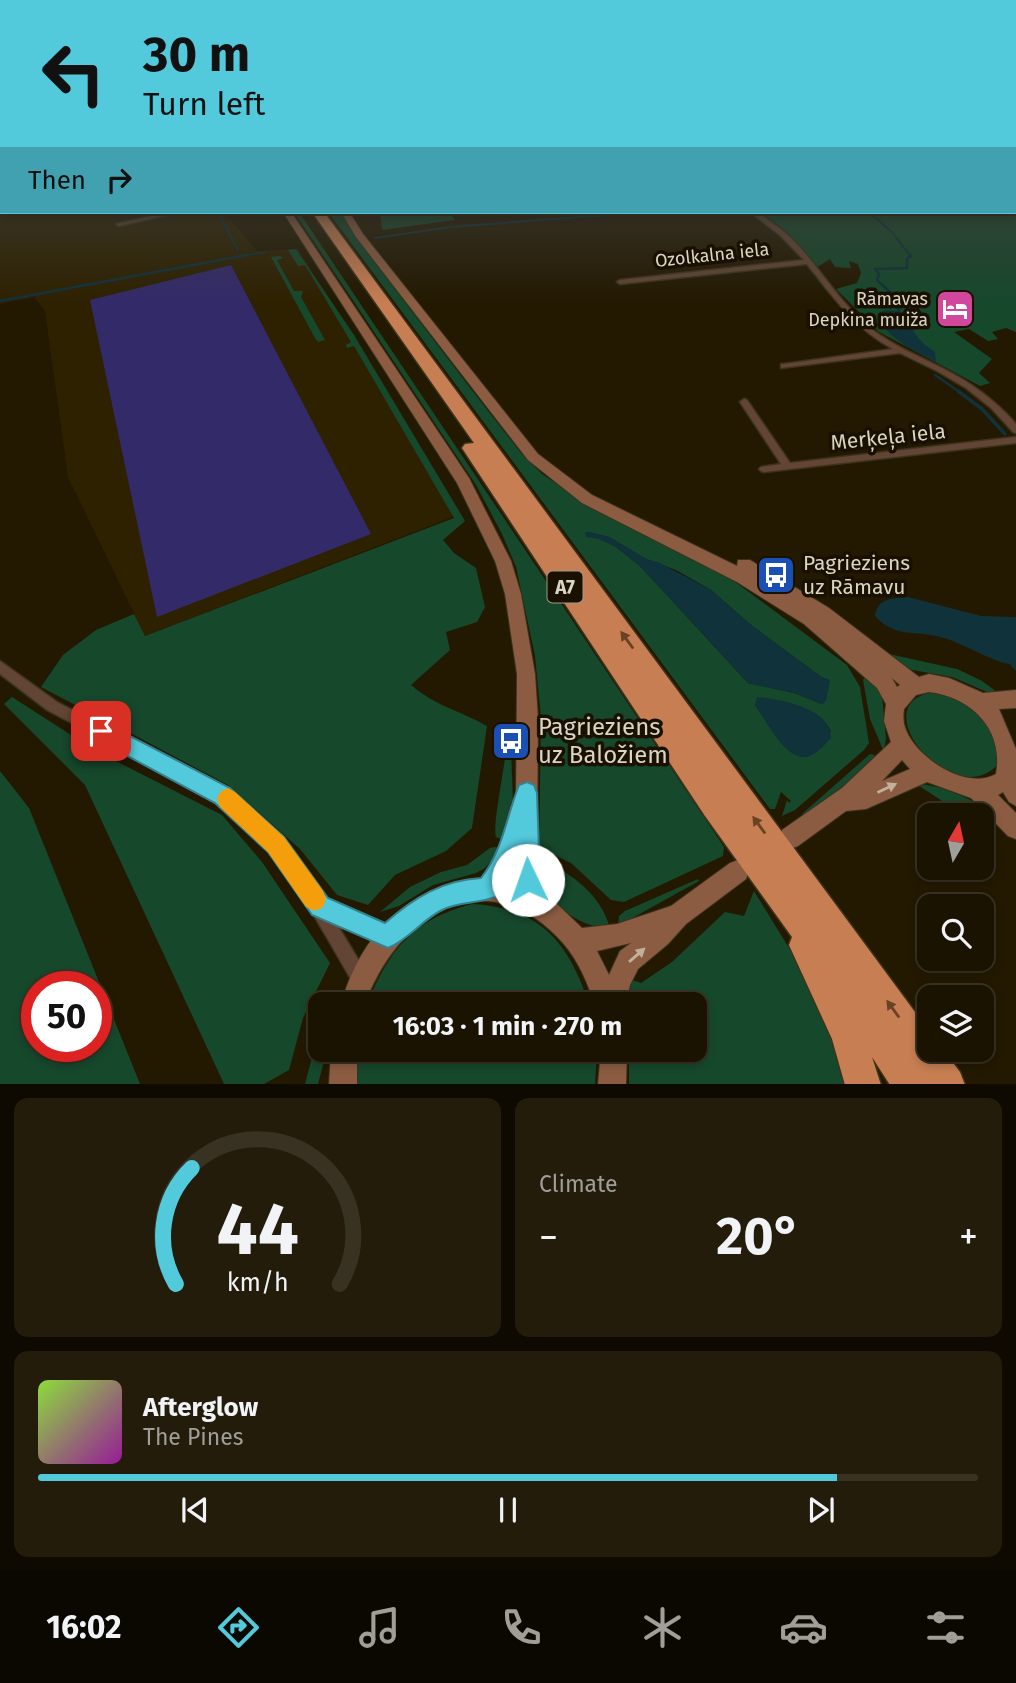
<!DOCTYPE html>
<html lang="en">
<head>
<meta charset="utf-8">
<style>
  :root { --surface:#1a1301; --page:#231c0b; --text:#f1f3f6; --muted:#9f9e99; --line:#383223; --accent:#53cadc }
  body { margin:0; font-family:"Fira Sans",sans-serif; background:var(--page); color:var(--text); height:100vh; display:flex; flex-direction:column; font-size:26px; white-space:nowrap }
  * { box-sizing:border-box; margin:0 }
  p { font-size:23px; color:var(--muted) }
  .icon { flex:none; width:38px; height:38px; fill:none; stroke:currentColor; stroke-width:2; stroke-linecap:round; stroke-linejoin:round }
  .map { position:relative; height:1084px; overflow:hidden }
  .details { display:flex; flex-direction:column; gap:14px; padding:14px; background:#0e0a01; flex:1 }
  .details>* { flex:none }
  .guide { position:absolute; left:0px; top:0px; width:1017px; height:214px; box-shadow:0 4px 10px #0003,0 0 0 2px var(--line); background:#53cadc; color:#111; overflow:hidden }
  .needle { width:46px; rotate:9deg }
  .buttons { position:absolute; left:917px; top:803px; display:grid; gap:14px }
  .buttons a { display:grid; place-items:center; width:77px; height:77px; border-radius:14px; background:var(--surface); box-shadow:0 4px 10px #0003,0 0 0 2px var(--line); font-size:35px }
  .speed { position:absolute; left:21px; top:971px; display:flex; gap:14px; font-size:35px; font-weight:700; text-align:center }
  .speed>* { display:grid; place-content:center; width:91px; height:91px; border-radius:50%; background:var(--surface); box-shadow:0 4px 10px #0003,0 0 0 2px var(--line); line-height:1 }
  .speed .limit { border:10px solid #d22; background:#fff; color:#111 }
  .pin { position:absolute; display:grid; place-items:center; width:60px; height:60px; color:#fff; margin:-30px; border-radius:14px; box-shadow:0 4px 10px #0006 }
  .me { position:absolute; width:77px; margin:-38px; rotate:357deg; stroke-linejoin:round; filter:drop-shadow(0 0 5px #0008) }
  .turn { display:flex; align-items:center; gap:24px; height:147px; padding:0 28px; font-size:32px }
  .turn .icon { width:91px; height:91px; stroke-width:2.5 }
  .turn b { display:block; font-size:49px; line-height:60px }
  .then { display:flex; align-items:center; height:66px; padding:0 28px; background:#0003; gap:14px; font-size:26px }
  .big { font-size:52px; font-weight:700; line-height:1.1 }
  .details .widget { flex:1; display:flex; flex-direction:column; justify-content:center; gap:10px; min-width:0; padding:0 24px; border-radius:14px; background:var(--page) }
  .details .dial { align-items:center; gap:0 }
  .dial svg { height:182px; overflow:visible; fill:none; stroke:var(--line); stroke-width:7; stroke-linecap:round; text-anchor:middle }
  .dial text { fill:var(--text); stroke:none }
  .song { display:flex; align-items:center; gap:21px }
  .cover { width:84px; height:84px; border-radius:10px; background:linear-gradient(135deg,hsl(90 70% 55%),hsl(300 70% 35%)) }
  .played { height:7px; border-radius:4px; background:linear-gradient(90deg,var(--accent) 85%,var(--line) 85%) }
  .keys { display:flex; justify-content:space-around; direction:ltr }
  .heat { display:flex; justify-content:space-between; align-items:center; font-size:38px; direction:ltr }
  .details .tiles { flex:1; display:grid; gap:14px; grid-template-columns:1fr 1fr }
  .widget:last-child { grid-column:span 2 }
  .trip { position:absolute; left:308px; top:992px; width:399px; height:70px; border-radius:14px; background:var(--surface); box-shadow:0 4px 10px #0003,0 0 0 2px var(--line); font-weight:700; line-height:70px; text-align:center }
  .tabs { display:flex; height:112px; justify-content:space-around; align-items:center; background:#0a0800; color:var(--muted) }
  .tabs .icon { width:49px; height:49px }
  .tabs .current { color:var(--accent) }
  .tabs b { font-size:32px; color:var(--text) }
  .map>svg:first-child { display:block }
  .built { fill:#2e2100 }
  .green { fill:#16482c; fill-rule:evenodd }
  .water { fill:#0f323b }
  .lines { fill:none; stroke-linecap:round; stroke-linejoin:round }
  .stream-far3 { stroke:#0f323b; stroke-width:2 }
  .stream-far2 { stroke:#0f323b; stroke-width:2.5 }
  .stream-far1 { stroke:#0f323b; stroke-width:3.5 }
  .stream { stroke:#0f323b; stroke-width:4.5 }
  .building { fill:#332a6a }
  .street-casing { stroke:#3d331c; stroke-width:3 }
  .secondary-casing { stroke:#3d331c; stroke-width:2 }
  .highway-casing { stroke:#3d331c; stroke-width:3 }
  .street { fill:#624534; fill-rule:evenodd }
  .secondary { fill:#8b5c41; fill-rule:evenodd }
  .highway { fill:#c77e53; fill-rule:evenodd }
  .oneway { fill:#684225 }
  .oneway2 { fill:#c2b09d }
  .route { fill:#53cadc; stroke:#36838f; stroke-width:2 }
  .slow { fill:#f59e0b }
  .labels { text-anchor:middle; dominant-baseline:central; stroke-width:7; stroke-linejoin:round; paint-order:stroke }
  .far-street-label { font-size:18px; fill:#dad4c5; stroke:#1a1000 }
  .far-poi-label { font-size:18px; fill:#dad4c5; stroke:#1a1000; text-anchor:end }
  .shield { fill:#1a1000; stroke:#a0998a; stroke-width:2 }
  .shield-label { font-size:19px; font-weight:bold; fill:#dad4c5 }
  .street-label { font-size:21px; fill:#dad4c5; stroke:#1a1000 }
  .poi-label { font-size:21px; fill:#dad4c5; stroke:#1a1000; text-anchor:start }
  .near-poi-label { font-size:24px; fill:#dad4c5; stroke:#1a1000; text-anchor:start }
</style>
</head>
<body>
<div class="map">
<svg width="1016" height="1085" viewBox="0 0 1016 1085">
  <rect width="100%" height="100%" fill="#231901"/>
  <polygon class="built" points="0,193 2,212 224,212 257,251 298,249 458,515 145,636 68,477 45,311 34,297 0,304"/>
  <g class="green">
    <path d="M1016 151V332L1006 328 992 332 998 339 988 341 969 329 954 332 992 359 979 373 990 383 980 386 879 332 836 289 857 283 861 273 858 264 849 261 851 268 835 267 830 259 817 267C801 244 783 227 760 212H831L852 216 887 212H1015Z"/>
    <polygon points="294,212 299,212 724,847 723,856 624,902 611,900 571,863 539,848 541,718 535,656 516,567 502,534 476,485"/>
    <path d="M328 212H343L357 239 468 385 521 453 542 474 594 509 722 572 847 665 860 687 869 743 864 750 795 810 782 816 787 800 789 803 791 801 781 792 775 809H770ZM588 532 609 537 646 559 676 570 711 590 751 625 820 676 822 704 794 693 748 683 640 566 616 547ZM764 698C787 703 822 708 831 732L759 711 755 705Z"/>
    <polygon points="380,212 449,212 455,220 382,230"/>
    <path d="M296 249 354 335 465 521 443 540 454 553 476 568 485 607 477 622 446 632 450 650 411 685C437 707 459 710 487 726L472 828 446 851 395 875 368 905 337 895 300 849 228 785 115 725 123 712 118 710 98 717 41 687 63 655 96 630 134 614 145 636 454 518 354 346 347 348 346 345 351 342 305 265 298 266 288 250Z"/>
    <polygon points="280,256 283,258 277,260 294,291 303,291 301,297 325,340 318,342 315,338 271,257"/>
    <polygon points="889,654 957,669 982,681 1001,695 987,692 952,677 907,669 887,656"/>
    <polygon points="869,671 882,695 886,738 884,752 870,719 863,680"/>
    <path d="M934 692C959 696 985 711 997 735 1000 742 999 755 999 763 955 816 859 703 934 692Z"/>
    <polygon points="12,697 96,751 222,815 262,862 330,963 303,1018 289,1070 264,1084 224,1084 85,785 4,704"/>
    <path d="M506 749H511L513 802 505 841 496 837C492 827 505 766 506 749Z"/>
    <polygon points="870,754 881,757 804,816 802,814"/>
    <path d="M0 771 29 808 140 1084H0ZM37 987H96V1046H37Z"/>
    <path d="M916 784C942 784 977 802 999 816L953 808Z"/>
    <polygon points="495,847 502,849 485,868 476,873 433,885 399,906 380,912 410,887 441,872 467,865 490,848"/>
    <path d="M534 858C567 869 600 892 610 928 584 929 554 908 542 885 538 877 536 866 534 858Z"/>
    <polygon points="698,879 699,881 618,926 619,916 625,911"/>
    <polygon points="754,891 819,997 850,1084 629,1084 629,1050 695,1050 695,1004 627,1004 632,980 641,983 672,962 725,912 744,916"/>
    <path d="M472 904C541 908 568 942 589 1004H367C389 950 413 919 472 904Z"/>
    <polygon points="320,1027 320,1050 327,1050 318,1084 305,1084"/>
    <polygon points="357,1050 597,1050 595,1084 358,1085"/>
  </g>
  <g class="water">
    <path d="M887 310 898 311 908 318C913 334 920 342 935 352L936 362C913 349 886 340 878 313Z"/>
    <polygon points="588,532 609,537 646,559 658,562 711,590 751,625 820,676 830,680 826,701 822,704 794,693 748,683 640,566 616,547 599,539 586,537 585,533"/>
    <path d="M908 597 981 616 1016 617V665C991 663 965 643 940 637 913 630 895 638 875 616 877 598 893 598 908 597Z"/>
    <path d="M757 697C780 699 831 708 831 738 825 744 818 753 810 756 787 765 766 720 755 705Z"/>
  </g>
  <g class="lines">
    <g class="stream-far3">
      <polyline points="218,212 238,250"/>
      <polyline points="872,215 892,232 911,257"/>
      <polyline points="375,238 451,227 644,212"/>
      <polyline points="237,257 265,252"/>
    </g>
    <g class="stream-far2">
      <polyline points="0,301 247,255"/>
      <polyline points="899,315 898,306 889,300 892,294 877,280 879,274 875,269 907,268 907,259 911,255"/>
      <polyline points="935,375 961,393"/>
    </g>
    <polyline class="stream-far1" points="958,391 982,409 1005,434"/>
    <polyline class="stream" points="1013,665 1016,668"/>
  </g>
  <polygon class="building" points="231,265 371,534 157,617 90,300"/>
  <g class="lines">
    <defs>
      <g id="street">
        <rect x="0" y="159" width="2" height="4"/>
        <polygon points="170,212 180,212 119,226 116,224"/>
        <path d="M750 212H757C768 220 780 228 791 238 819 266 838 301 869 327 891 345 919 356 944 369 972 383 996 401 1016 424V433L1013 432 991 408 966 388 937 371 900 353 781 368V364H784L893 349C855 329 833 297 807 264L620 284 617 282 620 280 804 260 780 235Z"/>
        <polygon points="744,399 747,400 790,463 1016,437 1016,443 764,472 761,471 759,469 761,467 781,464 740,402"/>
        <path d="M0 661 57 702 228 790 251 809 271 830 289 852 322 900 394 930 396 936 394 942 388 944 335 921 367 974 369 980 367 986 361 988 355 986C326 937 299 884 261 841 248 826 233 813 218 800L47 710 0 674Z"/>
      </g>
      <g id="secondary">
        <path d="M283 212H291L469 478 511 561 521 594 535 674 538 719 537 850 544 897 557 904 582 928 617 924 671 906 730 863 738 860 746 863 749 871 746 879 686 924 668 944 638 969 630 985 626 1004H595C587 983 579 961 563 943 487 858 398 913 365 1004H341C361 935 407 886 481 879 489 868 497 857 501 845 507 830 506 810 516 797L517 674 505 594 495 561 457 483ZM516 862 519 885 506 882ZM631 943 620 951 609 975 597 951Z"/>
        <path d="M341 212H349L363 234 538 454 592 495 737 566 738 560H750L829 608 919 677 929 674 949 678 983 693 1016 690V708L999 709 1016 749V806L1009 802 1003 792 998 795 1016 813V839L1008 836 971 798 927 782 866 809 846 811 798 846 790 849 782 846 779 838 782 830 842 788 891 742 884 721 886 704 877 688 804 624 737 582 582 503 528 460 356 237ZM892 678 900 685 897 687ZM929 692C971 697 1004 729 996 774 966 791 917 758 906 730 903 723 903 716 904 709L916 695ZM902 760 910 769 882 781Z"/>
        <polygon points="331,1050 357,1050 357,1085 329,1085"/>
        <polygon points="601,1050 627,1050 626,1085 598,1085"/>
      </g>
      <polygon id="highway" points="312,212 324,212 929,1031 929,1050 943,1050 960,1072 965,1085 890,1085 872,1057 881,1085 845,1085 832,1039 789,945 792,937 705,816 462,448 465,444 474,443"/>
    </defs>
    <use href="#street" class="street-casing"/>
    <use href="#secondary" class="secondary-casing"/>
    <use href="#highway" class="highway-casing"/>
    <use href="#street" class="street"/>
    <use href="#secondary" class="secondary"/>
    <use href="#highway" class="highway"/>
  </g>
  <defs><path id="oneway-solid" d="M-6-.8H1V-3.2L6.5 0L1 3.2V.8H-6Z" transform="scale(1.75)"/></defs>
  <g class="oneway">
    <use href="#oneway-solid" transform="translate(627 640) rotate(-126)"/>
    <use href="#oneway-solid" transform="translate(759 825) rotate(-126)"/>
    <use href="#oneway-solid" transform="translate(893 1009) rotate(-126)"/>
  </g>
  <g class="oneway2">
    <use href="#oneway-solid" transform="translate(887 788) rotate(-25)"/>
    <use href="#oneway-solid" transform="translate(637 955) rotate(-41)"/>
  </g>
  <linearGradient id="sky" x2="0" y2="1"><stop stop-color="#130e01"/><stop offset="0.5" stop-color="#3f3e38"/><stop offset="1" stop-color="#3f3e38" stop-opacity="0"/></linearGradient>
  <rect width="1016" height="303" fill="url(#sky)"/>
  <path class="route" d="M101 721 230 788 284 837 328 898 385 923C414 898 442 880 481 878 503 850 506 818 519 785L527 782 534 785 537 793 540 880 536 888 528 892 520 888 517 880V862L510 878 495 897C478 904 459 901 442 910 422 920 408 940 388 948L312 915 268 852 215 803 94 738 91 731 94 724Z"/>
  <polygon class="slow" points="228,788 235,792 284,837 323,891 326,899 323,907 315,911 306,907 268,852 220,807 217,799 220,792"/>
  <defs>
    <symbol id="hotel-square" viewBox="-11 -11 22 22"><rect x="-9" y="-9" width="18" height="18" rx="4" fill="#d1479c" stroke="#1a1000"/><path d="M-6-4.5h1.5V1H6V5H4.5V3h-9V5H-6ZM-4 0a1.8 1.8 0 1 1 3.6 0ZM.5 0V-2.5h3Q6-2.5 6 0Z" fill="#fff"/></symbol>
    <symbol id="bus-square" viewBox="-11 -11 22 22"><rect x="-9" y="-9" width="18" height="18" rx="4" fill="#1a4fb4" stroke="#1a1000"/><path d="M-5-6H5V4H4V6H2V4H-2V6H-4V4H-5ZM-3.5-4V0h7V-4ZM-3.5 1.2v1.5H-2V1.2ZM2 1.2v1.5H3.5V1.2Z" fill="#fff"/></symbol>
  </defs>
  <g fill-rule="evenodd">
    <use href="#hotel-square" x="933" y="287" width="44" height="44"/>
    <use href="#bus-square" x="754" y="553" width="44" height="44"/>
    <use href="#bus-square" x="489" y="719" width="44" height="44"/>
  </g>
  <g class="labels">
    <g class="far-street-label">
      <text transform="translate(712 255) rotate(-6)">Ozolkalna iela</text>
    </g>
    <g class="far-poi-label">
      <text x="928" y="299">Rāmavas<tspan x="928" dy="21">Depkina muiža</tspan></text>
    </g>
    <rect class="shield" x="547.5" y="571.5" width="35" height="31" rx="5"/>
    <g class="shield-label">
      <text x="565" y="587">A7</text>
    </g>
    <g class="street-label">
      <text transform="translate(888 437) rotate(-6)">Merķeļa iela</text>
    </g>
    <g class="poi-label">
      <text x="803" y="563">Pagrieziens<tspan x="803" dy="24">uz Rāmavu</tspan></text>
    </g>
    <g class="near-poi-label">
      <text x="538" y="727">Pagrieziens<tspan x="538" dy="28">uz Baložiem</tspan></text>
    </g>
  </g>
</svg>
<div class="buttons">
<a><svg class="needle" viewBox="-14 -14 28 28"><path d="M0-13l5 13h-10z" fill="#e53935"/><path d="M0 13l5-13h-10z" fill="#9f9e99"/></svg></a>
<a><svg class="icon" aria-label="search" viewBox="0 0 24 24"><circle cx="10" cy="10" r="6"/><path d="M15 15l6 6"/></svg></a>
<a><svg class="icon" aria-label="layers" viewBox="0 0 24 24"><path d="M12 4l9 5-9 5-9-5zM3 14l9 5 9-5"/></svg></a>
</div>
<div class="speed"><div class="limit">50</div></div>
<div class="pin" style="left:101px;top:731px;background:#d93025"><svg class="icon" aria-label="arrive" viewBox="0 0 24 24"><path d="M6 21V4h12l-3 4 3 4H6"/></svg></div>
<svg class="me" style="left:528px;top:880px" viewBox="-20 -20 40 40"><circle r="19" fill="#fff"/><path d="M0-13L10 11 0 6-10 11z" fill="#53cadc"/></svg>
<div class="trip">16:03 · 1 min · 270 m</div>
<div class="guide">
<div class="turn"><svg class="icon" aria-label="left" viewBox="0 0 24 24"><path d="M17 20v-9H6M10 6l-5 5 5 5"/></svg><div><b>30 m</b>Turn left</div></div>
<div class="then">Then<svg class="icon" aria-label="right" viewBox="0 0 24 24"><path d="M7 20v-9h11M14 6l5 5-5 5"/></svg></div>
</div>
</div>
<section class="details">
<div class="tiles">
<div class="widget dial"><svg viewBox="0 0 100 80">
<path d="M14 69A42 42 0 1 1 86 69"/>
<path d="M14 69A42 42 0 0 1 21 18" stroke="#53cadc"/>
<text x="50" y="56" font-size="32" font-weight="700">44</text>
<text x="50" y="72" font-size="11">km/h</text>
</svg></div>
<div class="widget"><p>Climate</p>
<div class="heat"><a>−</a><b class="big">20°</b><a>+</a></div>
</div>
<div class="widget">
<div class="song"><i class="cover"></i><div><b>Afterglow</b><p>The Pines</p></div></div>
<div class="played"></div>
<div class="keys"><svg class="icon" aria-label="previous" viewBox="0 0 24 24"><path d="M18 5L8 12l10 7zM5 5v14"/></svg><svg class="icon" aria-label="pause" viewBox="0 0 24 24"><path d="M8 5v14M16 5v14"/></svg><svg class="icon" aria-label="next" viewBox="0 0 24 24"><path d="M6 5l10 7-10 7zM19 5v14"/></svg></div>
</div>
</div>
</section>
<nav class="tabs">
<b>16:02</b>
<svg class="icon current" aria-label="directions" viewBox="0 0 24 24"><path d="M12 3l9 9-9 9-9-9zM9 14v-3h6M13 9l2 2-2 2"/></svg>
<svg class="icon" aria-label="music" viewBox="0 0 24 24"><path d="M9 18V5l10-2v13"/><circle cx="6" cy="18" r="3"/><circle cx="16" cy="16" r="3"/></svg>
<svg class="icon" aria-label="phone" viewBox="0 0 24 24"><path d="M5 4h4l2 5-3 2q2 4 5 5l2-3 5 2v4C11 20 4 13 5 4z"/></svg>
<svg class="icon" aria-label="climate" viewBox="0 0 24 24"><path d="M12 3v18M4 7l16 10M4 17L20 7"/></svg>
<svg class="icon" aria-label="car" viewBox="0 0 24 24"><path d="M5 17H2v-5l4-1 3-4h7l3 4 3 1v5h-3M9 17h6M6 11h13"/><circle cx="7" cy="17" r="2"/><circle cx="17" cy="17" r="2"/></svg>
<svg class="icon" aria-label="filters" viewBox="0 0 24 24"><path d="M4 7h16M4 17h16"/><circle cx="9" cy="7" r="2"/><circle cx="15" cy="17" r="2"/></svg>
</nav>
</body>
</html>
